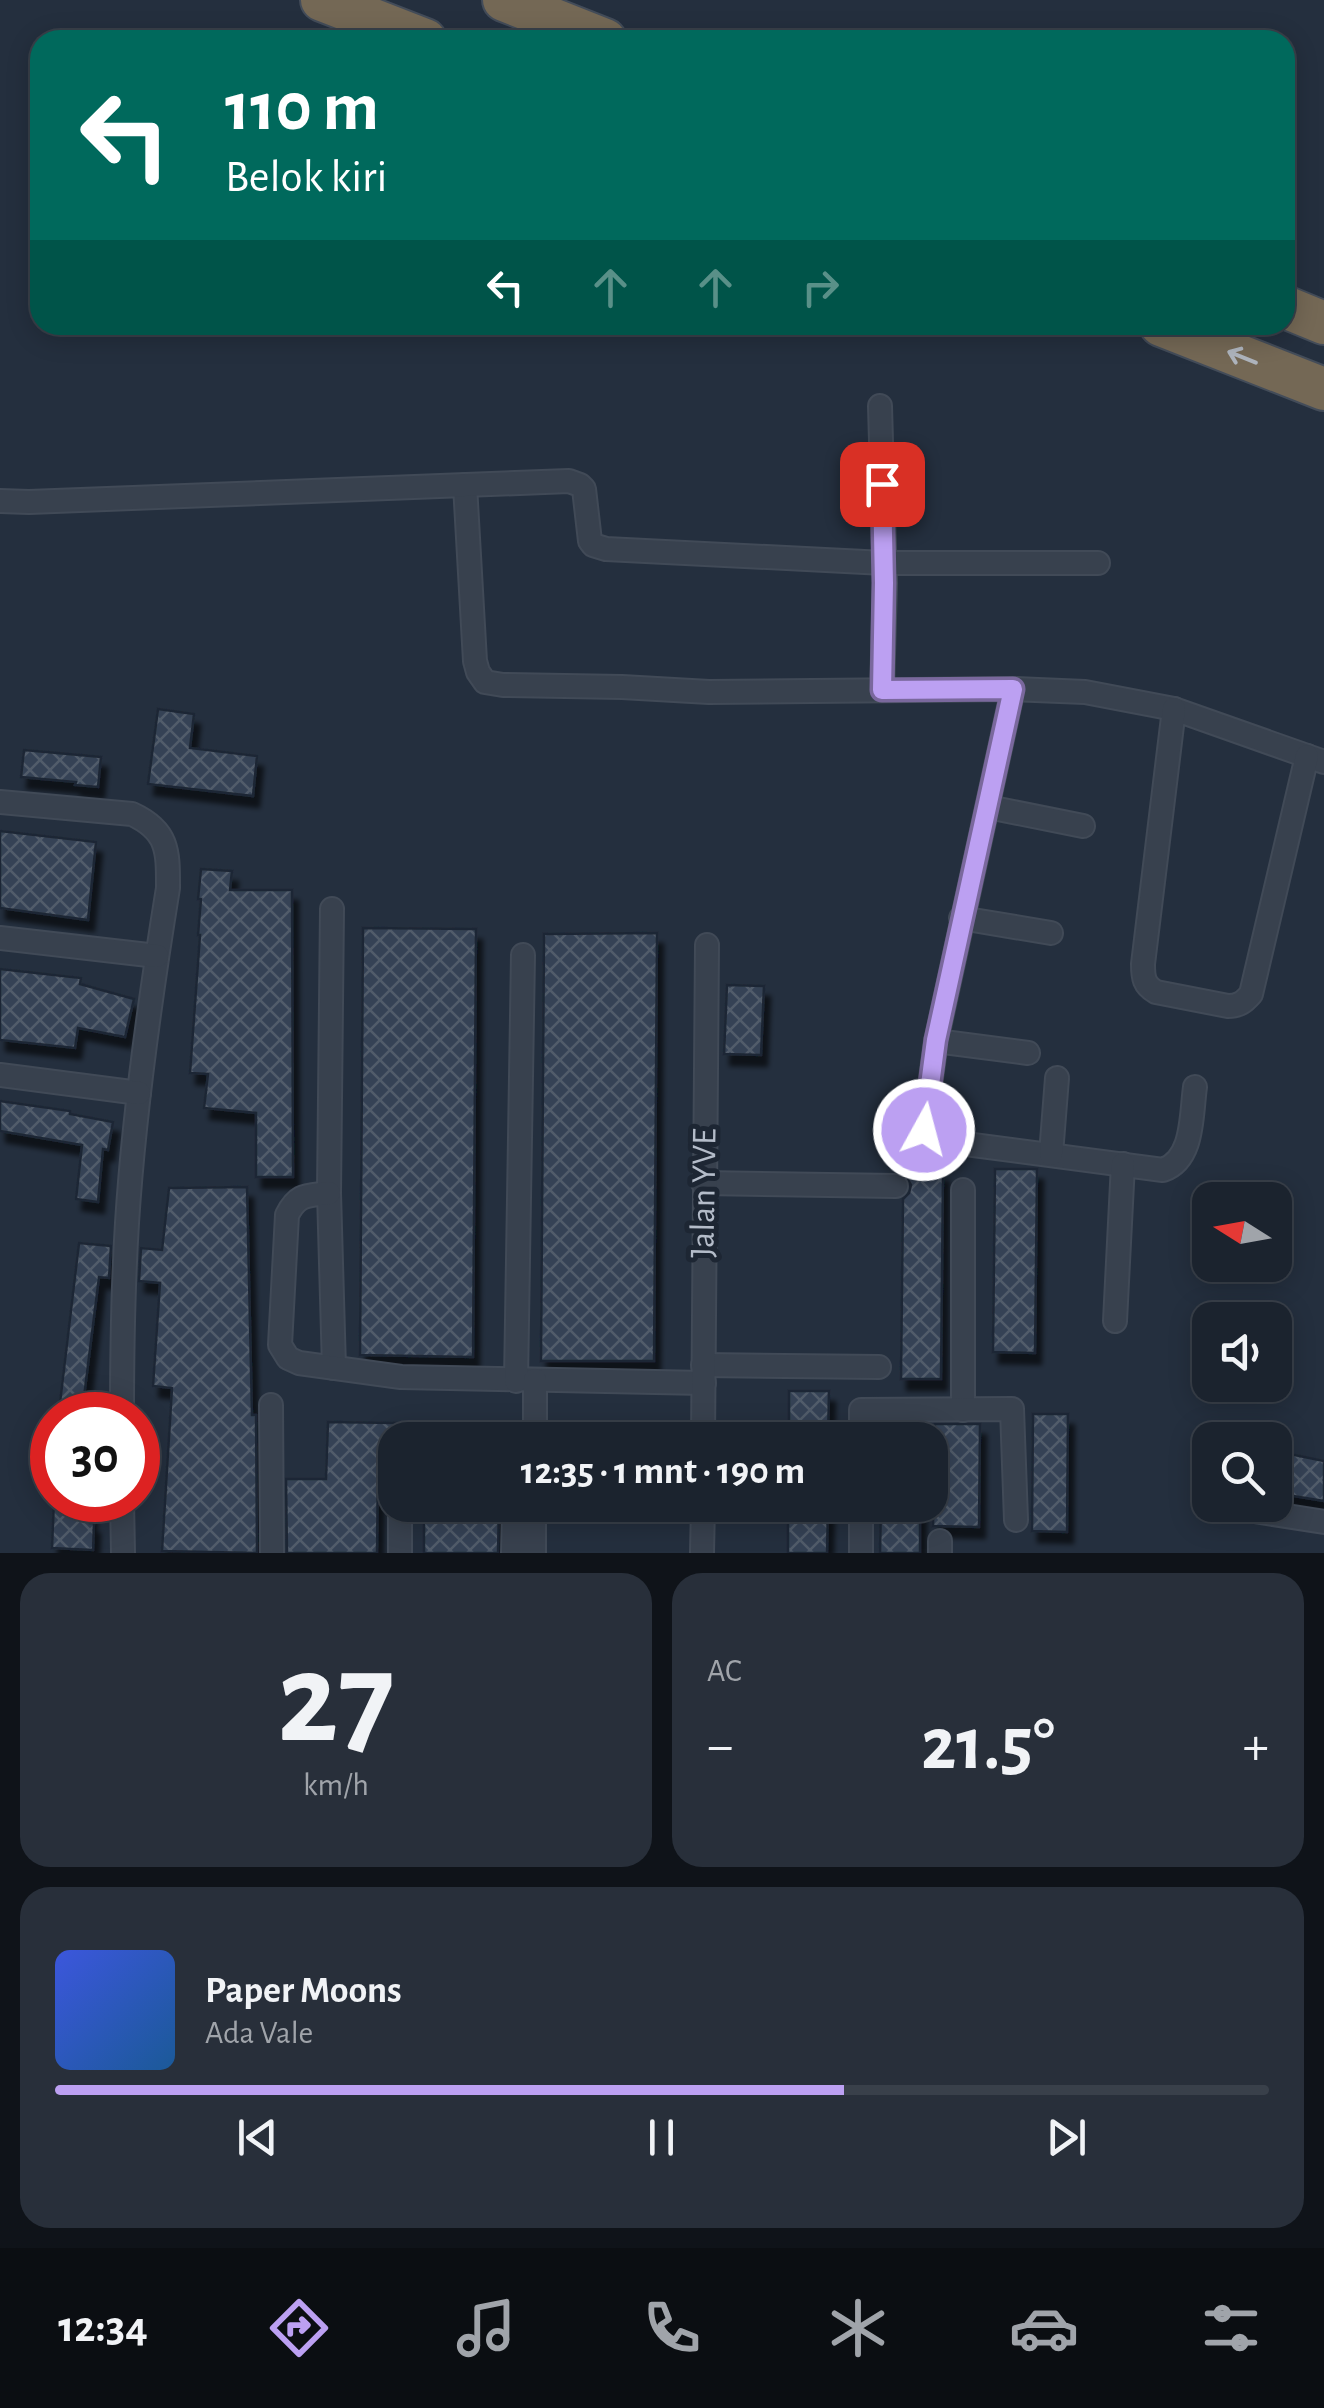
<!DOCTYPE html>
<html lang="id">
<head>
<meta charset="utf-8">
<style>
  :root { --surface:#1b232e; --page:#282f3a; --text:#f1f3f6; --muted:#a0a4aa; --line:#39404a; --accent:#bca0f2 }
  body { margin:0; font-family:"Alegreya Sans",sans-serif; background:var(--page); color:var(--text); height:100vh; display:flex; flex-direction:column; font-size:38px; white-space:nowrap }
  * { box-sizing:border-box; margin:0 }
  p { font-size:32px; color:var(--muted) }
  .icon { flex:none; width:55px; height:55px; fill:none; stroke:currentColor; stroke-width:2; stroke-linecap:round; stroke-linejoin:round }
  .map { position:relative; height:1553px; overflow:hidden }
  .drawer { display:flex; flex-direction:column; gap:20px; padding:20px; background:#0f1319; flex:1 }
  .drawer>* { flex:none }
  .banner { position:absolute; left:30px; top:30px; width:1265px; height:305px; border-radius:30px; box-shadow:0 5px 25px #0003,0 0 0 2px var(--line); background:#00695c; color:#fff; overflow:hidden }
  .needle { width:65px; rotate:281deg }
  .fabs { position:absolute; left:1192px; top:1182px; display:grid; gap:20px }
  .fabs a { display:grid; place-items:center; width:100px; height:100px; border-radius:20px; background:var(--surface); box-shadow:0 5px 25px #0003,0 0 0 2px var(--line); font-size:50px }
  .speed { position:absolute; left:30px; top:1392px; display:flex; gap:20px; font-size:50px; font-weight:700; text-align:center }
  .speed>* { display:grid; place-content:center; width:130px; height:130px; border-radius:50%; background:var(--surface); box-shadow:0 5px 25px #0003,0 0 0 2px var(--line); line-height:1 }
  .speed .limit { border:15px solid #d22; background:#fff; color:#111 }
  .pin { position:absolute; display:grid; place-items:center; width:85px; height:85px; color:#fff; margin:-42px; border-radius:20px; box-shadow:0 5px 15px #0006 }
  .me { position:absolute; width:110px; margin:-55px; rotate:7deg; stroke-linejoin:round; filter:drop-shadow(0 0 8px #0008) }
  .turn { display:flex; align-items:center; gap:35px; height:210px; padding:0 30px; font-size:45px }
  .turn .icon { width:130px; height:130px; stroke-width:2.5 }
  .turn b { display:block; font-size:70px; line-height:85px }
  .lanes { display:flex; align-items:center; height:95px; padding:0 30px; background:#0003; justify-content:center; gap:50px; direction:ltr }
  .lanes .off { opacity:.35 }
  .big { font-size:75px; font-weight:700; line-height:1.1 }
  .drawer .card { flex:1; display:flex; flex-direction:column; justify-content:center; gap:15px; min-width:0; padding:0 35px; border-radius:30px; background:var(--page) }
  .drawer .dial { align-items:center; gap:0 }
  .dial b { font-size:130px; line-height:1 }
  .song { display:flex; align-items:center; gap:30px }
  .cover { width:120px; height:120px; border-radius:15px; background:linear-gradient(135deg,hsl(230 70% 55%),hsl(210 70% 35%)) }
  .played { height:10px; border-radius:5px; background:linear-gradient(90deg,var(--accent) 65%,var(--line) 65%) }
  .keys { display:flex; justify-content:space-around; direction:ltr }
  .heat { display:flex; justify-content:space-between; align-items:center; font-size:55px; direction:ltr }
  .drawer .tiles { flex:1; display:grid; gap:20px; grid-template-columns:1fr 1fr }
  .card:last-child { grid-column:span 2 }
  .trip { position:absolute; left:378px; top:1422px; width:570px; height:100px; border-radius:30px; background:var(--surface); box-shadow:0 5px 25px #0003,0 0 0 2px var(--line); font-weight:700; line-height:100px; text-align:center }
  .dock { display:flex; height:160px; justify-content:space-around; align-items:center; background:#0b0e12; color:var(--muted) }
  .dock .icon { width:70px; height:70px }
  .dock .active { color:var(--accent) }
  .dock b { font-size:45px; color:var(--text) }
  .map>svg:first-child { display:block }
  .building { fill:url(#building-cross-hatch); stroke:#1f2835; stroke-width:2.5; filter:url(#shadow) }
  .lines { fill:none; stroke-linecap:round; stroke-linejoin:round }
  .street-casing { stroke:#414a57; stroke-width:26 }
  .highway-casing { stroke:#434c59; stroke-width:46 }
  .street { stroke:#38414e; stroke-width:22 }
  .highway { stroke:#746855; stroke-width:42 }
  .oneway { stroke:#aeb4bd }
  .route-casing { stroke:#7a689d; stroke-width:25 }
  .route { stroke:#bca0f2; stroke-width:18 }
  .labels { text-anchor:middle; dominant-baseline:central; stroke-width:10; stroke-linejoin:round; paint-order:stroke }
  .street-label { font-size:35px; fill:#b4bcc9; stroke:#1d2633 }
</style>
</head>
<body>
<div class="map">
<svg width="1324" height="1553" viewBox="0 0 1324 1553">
  <defs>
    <pattern id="building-cross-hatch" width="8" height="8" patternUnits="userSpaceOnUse" patternTransform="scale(2.5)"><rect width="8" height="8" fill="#364354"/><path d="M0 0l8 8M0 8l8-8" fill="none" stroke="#515c6b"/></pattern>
    <filter id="shadow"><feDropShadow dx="6" dy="11" stdDeviation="2.5" flood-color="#0009"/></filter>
  </defs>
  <rect width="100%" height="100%" fill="#242f3e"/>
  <g class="building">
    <polygon points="158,709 194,714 190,748 257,756 253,796 148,784"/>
    <polygon points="24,750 101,757 98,787 75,785 76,782 21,777"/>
    <polygon points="0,831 96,842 88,920 0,908"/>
    <polygon points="201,869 232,871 230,890 292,890 293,1177 256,1177 256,1113 204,1108 208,1074 190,1073 200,935 198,935 201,899 198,899"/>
    <polygon points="363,928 476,929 473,1357 360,1355"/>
    <polygon points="657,933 654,1361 541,1361 544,934"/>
    <polygon points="0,969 81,978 80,984 134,999 125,1037 78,1028 75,1048 0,1040"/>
    <polygon points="727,985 764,986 761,1055 724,1054"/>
    <polygon points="0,1101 70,1111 70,1114 113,1122 108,1150 103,1149 98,1202 76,1199 82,1145 0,1131"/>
    <polygon points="995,1169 1037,1169 1035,1353 993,1352"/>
    <polygon points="903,1171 943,1171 941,1379 901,1379 903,1199 909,1193 911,1185"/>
    <polygon points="247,1187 252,1415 256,1415 257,1553 162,1551 172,1388 153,1386 160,1283 139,1281 141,1248 162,1250 169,1188"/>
    <polygon points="79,1243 111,1246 109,1278 99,1277 82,1413 59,1411"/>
    <polygon points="789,1391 829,1391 828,1440 789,1440"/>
    <polygon points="1033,1414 1068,1414 1067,1532 1032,1531"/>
    <polygon points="328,1422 395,1423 395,1462 378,1462 377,1553 287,1553 286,1479 326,1479"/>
    <polygon points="935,1424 980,1424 979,1527 933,1526"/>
    <polygon points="1275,1451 1324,1461 1324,1501 1275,1493"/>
    <polygon points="54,1500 91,1500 90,1523 94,1523 93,1550 52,1548"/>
    <polygon points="424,1505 499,1505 498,1553 424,1553"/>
    <polygon points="788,1505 828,1505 827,1553 788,1553"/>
    <polygon points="881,1505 920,1505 920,1553 880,1553"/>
  </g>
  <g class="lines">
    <defs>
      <g id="street">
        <polyline points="880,406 885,583 882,690"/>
        <polyline points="465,485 475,661 478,672 485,682 503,685 622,687 709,692 1013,689 1085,692 1174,709 1324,762"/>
        <polyline points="0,501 29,502 569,481 580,485 584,489 590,541 593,545 606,549 884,563 1098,563"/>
        <path d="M1013 689 936 1041 924 1130 935 1140 1163 1170C1194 1159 1191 1115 1195 1087"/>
        <path d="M1174 709 1143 964C1143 978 1144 985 1156 992L1228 1006C1239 1006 1244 1002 1251 994L1307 756"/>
        <path d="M0 802 132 814C169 831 168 852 168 888 150 999 134 1111 127 1223 123 1287 122 1351 122 1415"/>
        <polyline points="988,807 1083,826"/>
        <polyline points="332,909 329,1193 334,1368"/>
        <polyline points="961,918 1051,933"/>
        <polyline points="0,938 157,956"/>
        <polyline points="936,1041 1028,1053"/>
        <polyline points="0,1075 139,1093"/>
        <polyline points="1051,1154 1057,1078"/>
        <polyline points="703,1183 896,1186"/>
        <polyline points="963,1190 963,1410"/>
        <path d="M329 1193C307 1196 298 1193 287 1215L280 1345 288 1358 299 1363 401 1377 704 1383"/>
        <polyline points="1115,1321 1123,1164"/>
        <polyline points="703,1365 879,1367"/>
        <polyline points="516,1381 523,955"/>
        <polyline points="271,1405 272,1553"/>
        <polyline points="535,1440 535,1380"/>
        <polyline points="703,1440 707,945"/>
        <polyline points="861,1440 861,1410 1012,1409 1016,1520"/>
        <polyline points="122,1500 123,1553"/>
        <polyline points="400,1505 400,1553"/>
        <polyline points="1248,1510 1324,1522"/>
        <polyline points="940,1541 940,1553"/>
        <polyline points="513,1553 514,1505"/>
        <polyline points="534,1553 534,1505"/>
        <polyline points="702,1553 703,1505"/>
        <polyline points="861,1553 861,1505"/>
      </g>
      <g id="highway">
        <polyline points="322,0 425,40"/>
        <polyline points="504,0 605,40"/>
        <polyline points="1285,307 1324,323"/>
        <polyline points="1161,325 1324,389"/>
      </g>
    </defs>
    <use href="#street" class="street-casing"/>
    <use href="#highway" class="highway-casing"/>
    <use href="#street" class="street"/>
    <use href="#highway" class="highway"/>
  </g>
  <defs><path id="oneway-shaft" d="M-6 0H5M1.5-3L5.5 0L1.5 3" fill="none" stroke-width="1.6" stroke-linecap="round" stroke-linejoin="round" transform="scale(2.5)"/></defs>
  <use class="oneway" href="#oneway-shaft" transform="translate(1242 357) rotate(-158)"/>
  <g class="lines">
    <defs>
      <polyline id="route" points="882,484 884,583 882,690 1013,689 936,1040 924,1130"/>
    </defs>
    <use href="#route" class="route-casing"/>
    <use href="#route" class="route"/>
  </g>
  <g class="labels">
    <g class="street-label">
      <text transform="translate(704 1193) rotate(-89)">Jalan YVE</text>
    </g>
  </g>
</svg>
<div class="fabs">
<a><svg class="needle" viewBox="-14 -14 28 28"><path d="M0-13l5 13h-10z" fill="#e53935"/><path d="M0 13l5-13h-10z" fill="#a0a4aa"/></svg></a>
<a><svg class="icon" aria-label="sound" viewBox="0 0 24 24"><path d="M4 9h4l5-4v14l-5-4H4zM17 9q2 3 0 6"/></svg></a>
<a><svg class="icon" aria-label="search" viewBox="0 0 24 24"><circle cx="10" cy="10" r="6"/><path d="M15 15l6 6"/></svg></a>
</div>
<div class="speed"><div class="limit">30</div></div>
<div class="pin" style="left:882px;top:484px;background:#d93025"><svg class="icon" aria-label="arrive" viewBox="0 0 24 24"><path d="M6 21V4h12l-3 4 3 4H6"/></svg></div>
<svg class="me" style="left:924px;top:1130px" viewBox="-20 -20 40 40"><circle r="17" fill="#bca0f2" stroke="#fff" stroke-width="3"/><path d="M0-11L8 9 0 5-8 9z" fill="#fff"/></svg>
<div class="trip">12:35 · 1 mnt · 190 m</div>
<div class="banner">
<div class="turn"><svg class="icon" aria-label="left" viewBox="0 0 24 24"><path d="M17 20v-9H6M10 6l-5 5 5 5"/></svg><div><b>110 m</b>Belok kiri</div></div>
<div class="lanes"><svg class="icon" aria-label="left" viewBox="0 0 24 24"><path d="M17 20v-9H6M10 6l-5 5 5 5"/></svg><svg class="icon off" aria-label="ahead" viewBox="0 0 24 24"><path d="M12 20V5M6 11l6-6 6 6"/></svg><svg class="icon off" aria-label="ahead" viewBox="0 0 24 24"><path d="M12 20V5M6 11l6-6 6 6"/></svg><svg class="icon off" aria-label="right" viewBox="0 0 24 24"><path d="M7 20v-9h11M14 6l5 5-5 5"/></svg></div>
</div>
</div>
<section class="drawer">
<div class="tiles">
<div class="card dial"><b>27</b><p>km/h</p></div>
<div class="card"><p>AC</p>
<div class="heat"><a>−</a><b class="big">21.5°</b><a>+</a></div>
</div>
<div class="card">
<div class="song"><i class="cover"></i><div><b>Paper Moons</b><p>Ada Vale</p></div></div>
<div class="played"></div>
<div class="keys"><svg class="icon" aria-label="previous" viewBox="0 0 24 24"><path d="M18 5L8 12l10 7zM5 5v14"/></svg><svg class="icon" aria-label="pause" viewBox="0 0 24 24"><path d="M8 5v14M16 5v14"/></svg><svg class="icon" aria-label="next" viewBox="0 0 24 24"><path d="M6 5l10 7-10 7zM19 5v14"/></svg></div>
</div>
</div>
</section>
<nav class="dock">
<b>12:34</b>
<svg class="icon active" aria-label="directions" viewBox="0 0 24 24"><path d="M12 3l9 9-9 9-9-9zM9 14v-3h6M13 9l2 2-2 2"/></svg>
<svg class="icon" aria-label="music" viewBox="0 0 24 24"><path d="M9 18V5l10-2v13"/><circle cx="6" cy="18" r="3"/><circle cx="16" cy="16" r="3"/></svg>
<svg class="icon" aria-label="phone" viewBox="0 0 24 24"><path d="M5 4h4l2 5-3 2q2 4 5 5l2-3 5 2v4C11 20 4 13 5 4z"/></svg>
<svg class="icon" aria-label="climate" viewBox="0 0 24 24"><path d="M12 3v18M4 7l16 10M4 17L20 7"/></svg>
<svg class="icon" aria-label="car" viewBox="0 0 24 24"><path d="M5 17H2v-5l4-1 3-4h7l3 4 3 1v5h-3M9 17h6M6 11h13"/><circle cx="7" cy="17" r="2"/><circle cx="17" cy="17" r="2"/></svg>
<svg class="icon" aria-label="filters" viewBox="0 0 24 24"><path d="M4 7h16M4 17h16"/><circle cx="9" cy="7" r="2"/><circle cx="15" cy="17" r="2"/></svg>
</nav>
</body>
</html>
